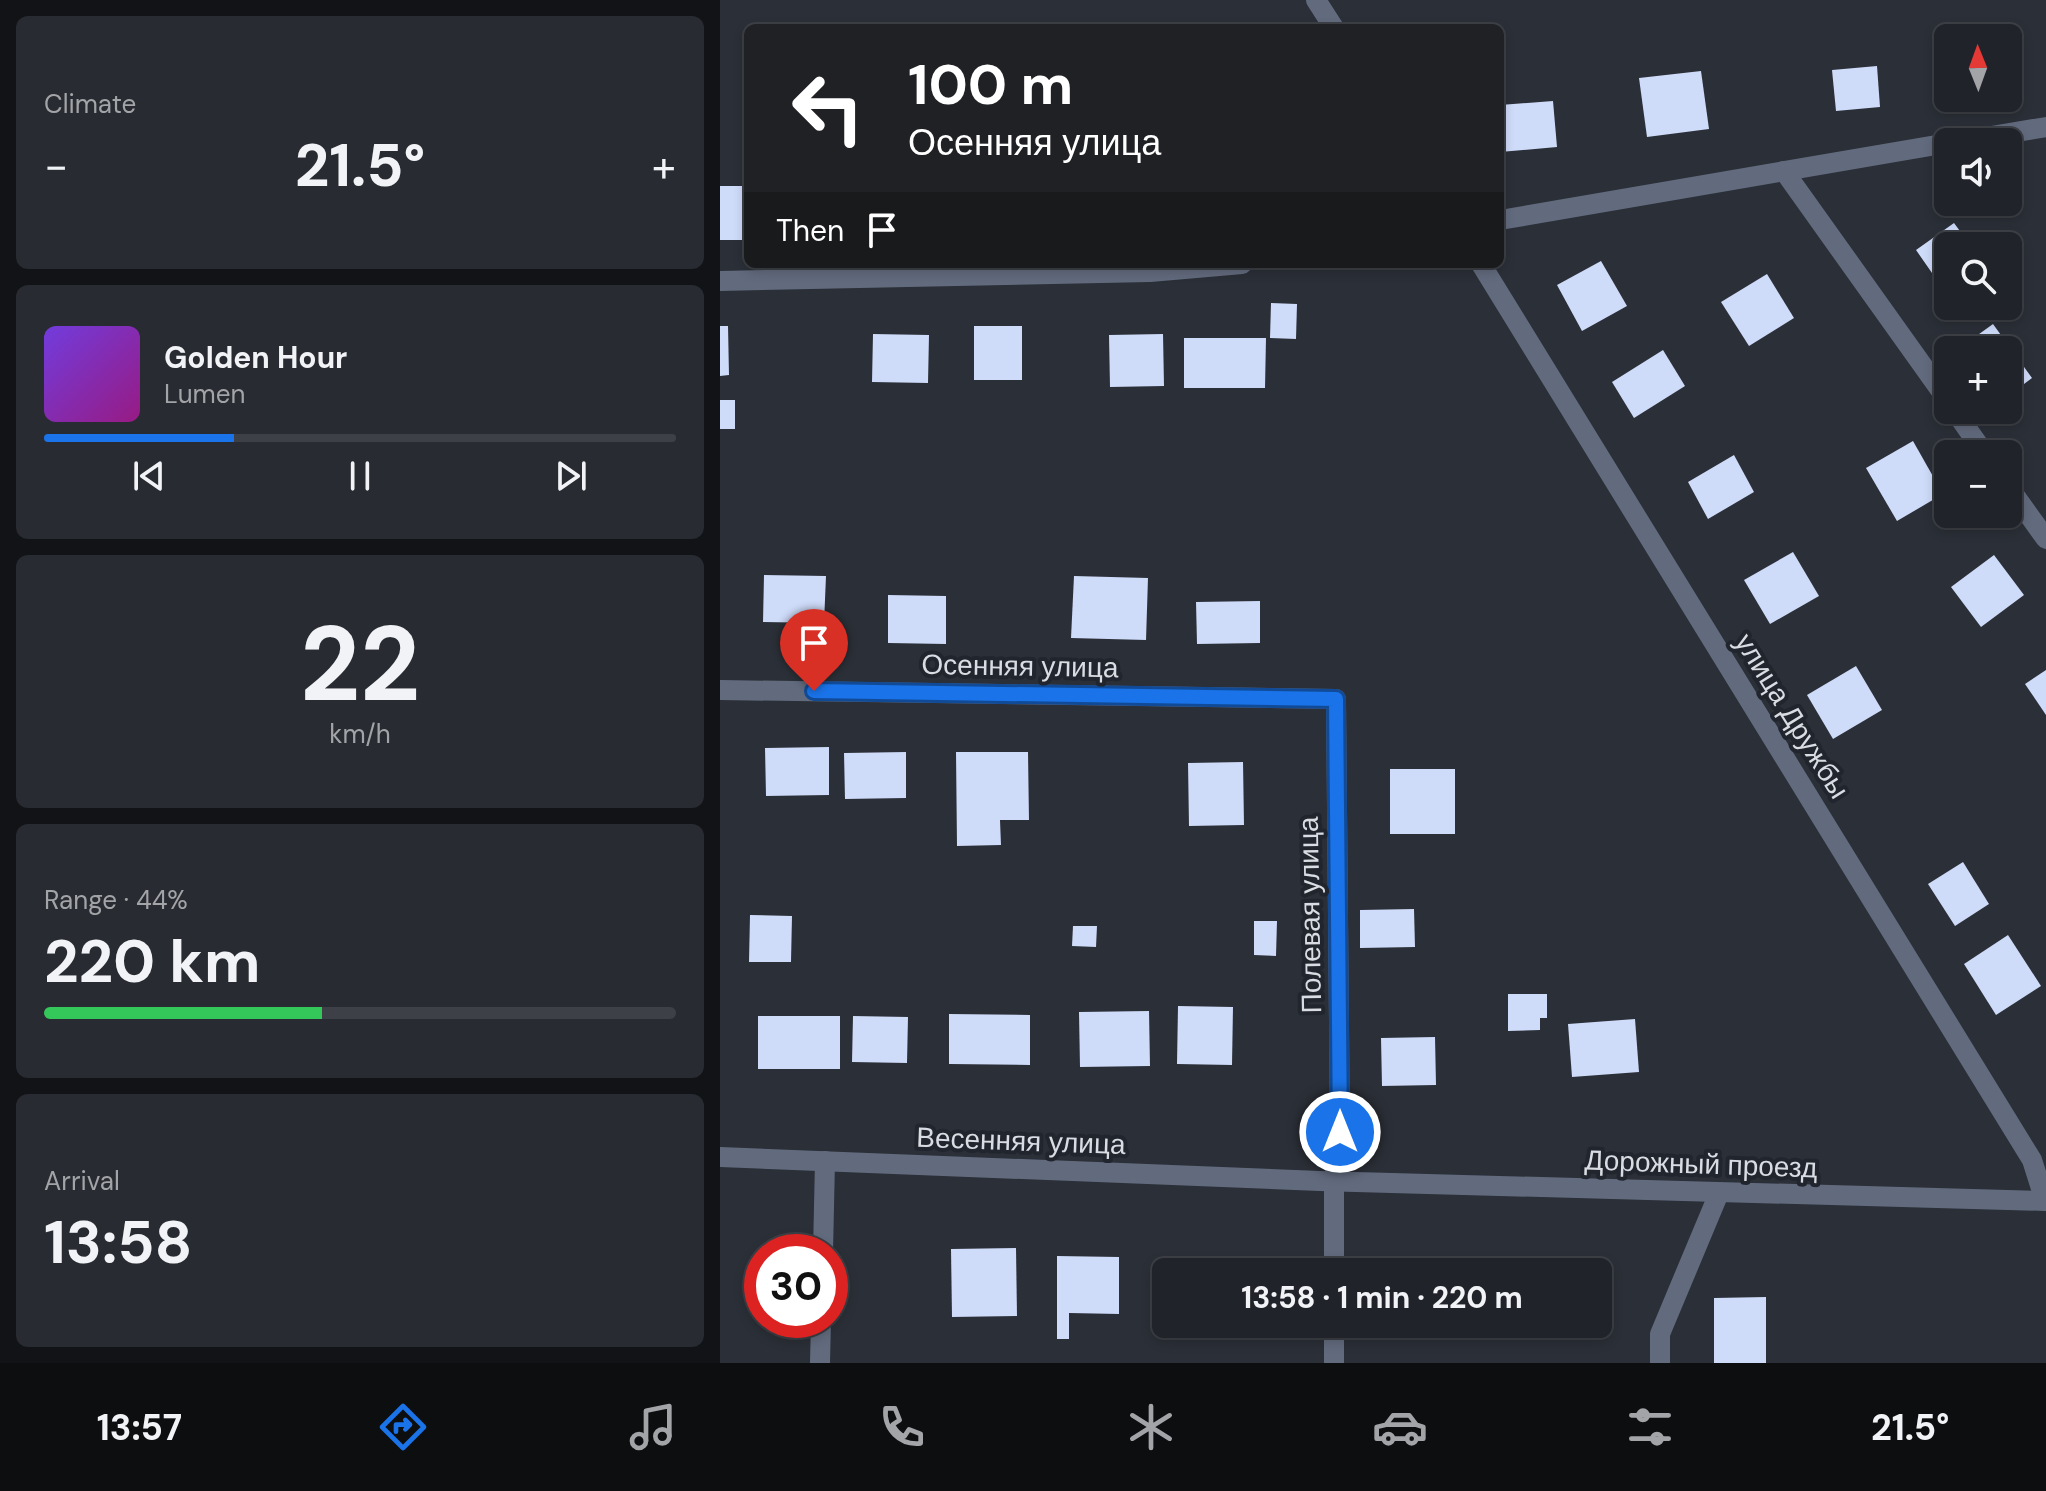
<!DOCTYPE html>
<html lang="en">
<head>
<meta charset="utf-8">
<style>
  :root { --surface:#202329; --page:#282b31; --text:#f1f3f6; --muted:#a2a4a8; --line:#3d4046; --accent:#1a73e8 }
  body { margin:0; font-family:"DM Sans",sans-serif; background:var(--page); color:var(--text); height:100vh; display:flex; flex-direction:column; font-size:30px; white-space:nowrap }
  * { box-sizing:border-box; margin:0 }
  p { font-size:26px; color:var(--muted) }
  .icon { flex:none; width:44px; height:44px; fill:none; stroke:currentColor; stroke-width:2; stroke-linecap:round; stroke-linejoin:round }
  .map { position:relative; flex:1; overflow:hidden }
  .details { display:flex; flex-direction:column; gap:16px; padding:16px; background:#121317; width:720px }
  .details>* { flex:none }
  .hud { position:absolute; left:24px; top:24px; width:760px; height:244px; border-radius:12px; box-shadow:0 4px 12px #0003,0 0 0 2px var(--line); background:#202124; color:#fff; overflow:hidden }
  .needle { width:52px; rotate:359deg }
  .fabs { position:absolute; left:1214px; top:24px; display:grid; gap:16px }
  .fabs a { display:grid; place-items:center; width:88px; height:88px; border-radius:12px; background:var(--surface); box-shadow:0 4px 12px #0003,0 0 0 2px var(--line); font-size:40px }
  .speed { position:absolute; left:24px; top:1234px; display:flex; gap:16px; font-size:40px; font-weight:700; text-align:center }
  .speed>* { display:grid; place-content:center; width:104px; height:104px; border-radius:50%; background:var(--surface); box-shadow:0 4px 12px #0003,0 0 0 2px var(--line); line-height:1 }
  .speed .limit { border:12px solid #d22; background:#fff; color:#111 }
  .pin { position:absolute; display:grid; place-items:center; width:68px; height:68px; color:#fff; margin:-82px -34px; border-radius:50% 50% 50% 0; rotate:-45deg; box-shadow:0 0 8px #0007 }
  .pin .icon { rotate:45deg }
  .me { position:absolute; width:88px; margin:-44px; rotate:0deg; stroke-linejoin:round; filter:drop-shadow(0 0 6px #0008) }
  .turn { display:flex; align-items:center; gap:28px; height:168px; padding:0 32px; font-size:36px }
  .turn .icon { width:104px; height:104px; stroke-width:2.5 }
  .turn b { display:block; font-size:56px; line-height:68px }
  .then { display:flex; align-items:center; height:76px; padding:0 32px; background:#0003; gap:16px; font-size:30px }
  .big { font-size:60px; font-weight:700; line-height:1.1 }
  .details .widget { flex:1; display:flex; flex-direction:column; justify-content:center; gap:12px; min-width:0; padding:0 28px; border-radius:12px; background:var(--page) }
  .details .dial { align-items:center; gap:0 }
  .dial b { font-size:104px; line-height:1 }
  .song { display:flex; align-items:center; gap:24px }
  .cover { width:96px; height:96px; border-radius:12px; background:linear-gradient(135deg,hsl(260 70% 55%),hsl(310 70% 35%)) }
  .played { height:8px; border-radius:4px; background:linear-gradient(90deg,var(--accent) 30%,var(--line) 30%) }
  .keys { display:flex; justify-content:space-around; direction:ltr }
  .heat { display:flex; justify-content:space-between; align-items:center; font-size:44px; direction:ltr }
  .charge { height:12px; border-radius:6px; background:linear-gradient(90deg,#34c759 44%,var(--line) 0) }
  .trip { position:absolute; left:432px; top:1258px; width:460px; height:80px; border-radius:12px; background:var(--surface); box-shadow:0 4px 12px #0003,0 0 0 2px var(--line); font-weight:700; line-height:80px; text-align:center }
  .dock { display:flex; height:128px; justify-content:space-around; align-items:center; background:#0d0e10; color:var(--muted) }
  .dock .icon { width:56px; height:56px }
  .dock .active { color:var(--accent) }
  .dock b { font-size:36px; color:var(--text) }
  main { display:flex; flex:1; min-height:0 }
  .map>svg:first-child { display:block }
  .building { fill:#cedbf9 }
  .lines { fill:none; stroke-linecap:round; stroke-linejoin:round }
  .minor { stroke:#626b7e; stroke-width:20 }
  .route-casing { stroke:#114b97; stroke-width:20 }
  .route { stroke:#1a73e8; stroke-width:14 }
  .labels { text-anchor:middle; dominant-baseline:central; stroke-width:8; stroke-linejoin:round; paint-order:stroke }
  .street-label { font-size:28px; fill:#d9dce2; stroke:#21252d }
</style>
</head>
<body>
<main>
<section class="details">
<div class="widget"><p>Climate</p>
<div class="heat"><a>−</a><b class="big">21.5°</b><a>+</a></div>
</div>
<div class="widget">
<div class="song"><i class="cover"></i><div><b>Golden Hour</b><p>Lumen</p></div></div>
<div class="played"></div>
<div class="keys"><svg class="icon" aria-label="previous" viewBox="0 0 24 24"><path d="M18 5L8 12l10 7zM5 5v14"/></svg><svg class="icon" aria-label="pause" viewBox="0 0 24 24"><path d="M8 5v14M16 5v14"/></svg><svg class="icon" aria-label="next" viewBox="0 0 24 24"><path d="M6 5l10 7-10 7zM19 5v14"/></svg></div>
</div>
<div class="widget dial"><b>22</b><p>km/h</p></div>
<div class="widget"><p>Range · 44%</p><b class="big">220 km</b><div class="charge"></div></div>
<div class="widget"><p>Arrival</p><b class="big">13:58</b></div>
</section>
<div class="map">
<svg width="1326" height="1363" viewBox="0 0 1326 1363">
  <rect width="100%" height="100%" fill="#2b2f37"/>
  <g class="building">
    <polygon points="1157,66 1160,107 1116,111 1112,70"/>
    <polygon points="981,71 989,129 927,137 919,78"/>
    <polygon points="833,101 837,147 780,152 780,105"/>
    <polygon points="0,186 23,186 24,240 0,240"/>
    <polygon points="1234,223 1251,246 1228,246 1228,296 1196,250"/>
    <polygon points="881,261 907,306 862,331 837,285"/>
    <polygon points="1047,274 1074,318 1029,346 1001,302"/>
    <polygon points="551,303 577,304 576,339 550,338"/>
    <polygon points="1273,324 1312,378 1288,396 1288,350 1237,350"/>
    <polygon points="0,326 8,326 9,375 0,376"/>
    <rect x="254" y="326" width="48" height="54"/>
    <polygon points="153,334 209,335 208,383 152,382"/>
    <polygon points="443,334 444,386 390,387 389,335"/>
    <polygon points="464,338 546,338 545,388 464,388"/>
    <polygon points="943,350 965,386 914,418 892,382"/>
    <rect x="0" y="400" width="15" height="29"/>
    <polygon points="1193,441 1223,494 1177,521 1146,468"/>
    <polygon points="1014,455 1034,492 988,519 968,482"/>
    <polygon points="1073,552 1099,596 1050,624 1024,580"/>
    <polygon points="1274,555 1304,595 1261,627 1231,587"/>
    <polygon points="44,575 106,576 104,623 43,622"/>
    <polygon points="354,576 428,578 426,640 351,638"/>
    <polygon points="168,595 226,596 226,644 168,643"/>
    <polygon points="540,601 540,643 477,644 476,602"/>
    <polygon points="1136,666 1162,710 1113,739 1087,695"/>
    <polygon points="1326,670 1326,715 1305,684"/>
    <polygon points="109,747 109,795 46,796 45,748"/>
    <polygon points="186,752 186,798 125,799 124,753"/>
    <polygon points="236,752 308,752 309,820 280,820 281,845 237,846"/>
    <polygon points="523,762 524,825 469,826 468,763"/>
    <rect x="670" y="769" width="65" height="65"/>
    <polygon points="1243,862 1269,904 1235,926 1208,884"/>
    <polygon points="694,909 695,947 640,948 640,910"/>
    <polygon points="30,915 72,916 71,962 29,962"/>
    <polygon points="534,921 557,921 556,956 534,955"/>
    <polygon points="353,926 377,926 376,947 352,946"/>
    <polygon points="1288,935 1321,986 1276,1015 1244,964"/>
    <polygon points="788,994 827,994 827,1018 820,1018 820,1030 788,1031"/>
    <polygon points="458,1006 513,1007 512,1065 457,1064"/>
    <polygon points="429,1011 430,1066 360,1067 359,1012"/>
    <polygon points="229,1014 310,1015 310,1065 229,1064"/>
    <rect x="38" y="1016" width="82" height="53"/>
    <polygon points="133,1016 188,1017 187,1063 132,1062"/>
    <polygon points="915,1019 919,1072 852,1077 848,1024"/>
    <polygon points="715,1037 716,1085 662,1086 661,1038"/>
    <polygon points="296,1248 297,1316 232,1317 231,1249"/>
    <polygon points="337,1256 399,1257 399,1314 349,1313 349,1339 337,1339"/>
    <polygon points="647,1265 704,1265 703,1272 647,1272"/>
    <rect x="878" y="1270" width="6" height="39"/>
    <polygon points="1046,1297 1046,1363 994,1363 994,1298"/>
  </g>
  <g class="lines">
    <g class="minor">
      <polyline points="596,0 614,28"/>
      <polyline points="1236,142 1326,127"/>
      <polyline points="1064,171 1228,401"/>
      <polyline points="780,220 1228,143"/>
      <polyline points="761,264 1312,1160 1325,1201"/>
      <polyline points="0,281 430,272 522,264"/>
      <polyline points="1234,410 1265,454"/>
      <polyline points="1288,486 1326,539"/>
      <polyline points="0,690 616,699 620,1132 614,1181 614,1272"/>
      <polyline points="0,1157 600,1181 1326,1201"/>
      <polyline points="103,1252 105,1161"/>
      <polyline points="614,1324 614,1363"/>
      <polyline points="100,1363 101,1320"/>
      <polyline points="940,1363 940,1334 999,1193"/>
    </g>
  </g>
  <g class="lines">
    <defs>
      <polyline id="route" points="94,691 616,699 620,1132"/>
    </defs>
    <use href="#route" class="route-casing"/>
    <use href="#route" class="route"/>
  </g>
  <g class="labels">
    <g class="street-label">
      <text transform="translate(300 666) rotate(1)">Осенняя улица</text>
      <text transform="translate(1072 716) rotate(58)">улица Дружбы</text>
      <text transform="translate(590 915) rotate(-91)">Полевая улица</text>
      <text transform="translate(301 1141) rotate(2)">Весенняя улица</text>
      <text transform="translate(981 1164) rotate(2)">Дорожный проезд</text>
    </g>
  </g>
</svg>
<div class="fabs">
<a><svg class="needle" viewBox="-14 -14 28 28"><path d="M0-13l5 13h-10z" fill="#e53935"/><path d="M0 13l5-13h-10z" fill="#a2a4a8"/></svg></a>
<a><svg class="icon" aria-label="sound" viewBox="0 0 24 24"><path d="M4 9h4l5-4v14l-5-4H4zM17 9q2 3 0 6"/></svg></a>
<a><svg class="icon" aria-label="search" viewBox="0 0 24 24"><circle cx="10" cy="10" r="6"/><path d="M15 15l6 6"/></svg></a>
<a>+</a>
<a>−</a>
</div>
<div class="speed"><div class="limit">30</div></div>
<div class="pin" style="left:94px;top:691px;background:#d93025"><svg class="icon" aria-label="arrive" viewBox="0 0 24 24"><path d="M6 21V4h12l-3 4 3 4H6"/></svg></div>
<svg class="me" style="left:620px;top:1132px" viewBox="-20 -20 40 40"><circle r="17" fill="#1a73e8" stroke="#fff" stroke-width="3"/><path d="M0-11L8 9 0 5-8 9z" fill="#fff"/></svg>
<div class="trip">13:58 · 1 min · 220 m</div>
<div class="hud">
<div class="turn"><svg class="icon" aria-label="left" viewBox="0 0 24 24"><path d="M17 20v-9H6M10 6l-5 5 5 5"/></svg><div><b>100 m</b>Осенняя улица</div></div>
<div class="then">Then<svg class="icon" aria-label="arrive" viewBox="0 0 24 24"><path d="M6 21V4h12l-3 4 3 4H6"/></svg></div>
</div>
</div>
</main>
<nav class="dock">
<b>13:57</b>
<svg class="icon active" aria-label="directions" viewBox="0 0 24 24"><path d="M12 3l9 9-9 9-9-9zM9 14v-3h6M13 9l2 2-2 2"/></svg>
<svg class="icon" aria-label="music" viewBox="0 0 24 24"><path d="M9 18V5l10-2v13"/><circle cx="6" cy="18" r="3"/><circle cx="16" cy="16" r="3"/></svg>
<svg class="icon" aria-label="phone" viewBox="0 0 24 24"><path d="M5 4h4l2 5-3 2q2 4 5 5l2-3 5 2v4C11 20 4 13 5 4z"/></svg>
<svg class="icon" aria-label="climate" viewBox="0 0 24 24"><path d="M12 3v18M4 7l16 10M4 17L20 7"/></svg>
<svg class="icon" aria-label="car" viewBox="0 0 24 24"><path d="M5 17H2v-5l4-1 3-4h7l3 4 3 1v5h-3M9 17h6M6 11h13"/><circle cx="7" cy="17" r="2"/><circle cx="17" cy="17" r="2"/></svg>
<svg class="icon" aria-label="filters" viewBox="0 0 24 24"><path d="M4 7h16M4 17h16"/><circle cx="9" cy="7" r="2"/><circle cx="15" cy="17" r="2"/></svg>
<b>21.5°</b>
</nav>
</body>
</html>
